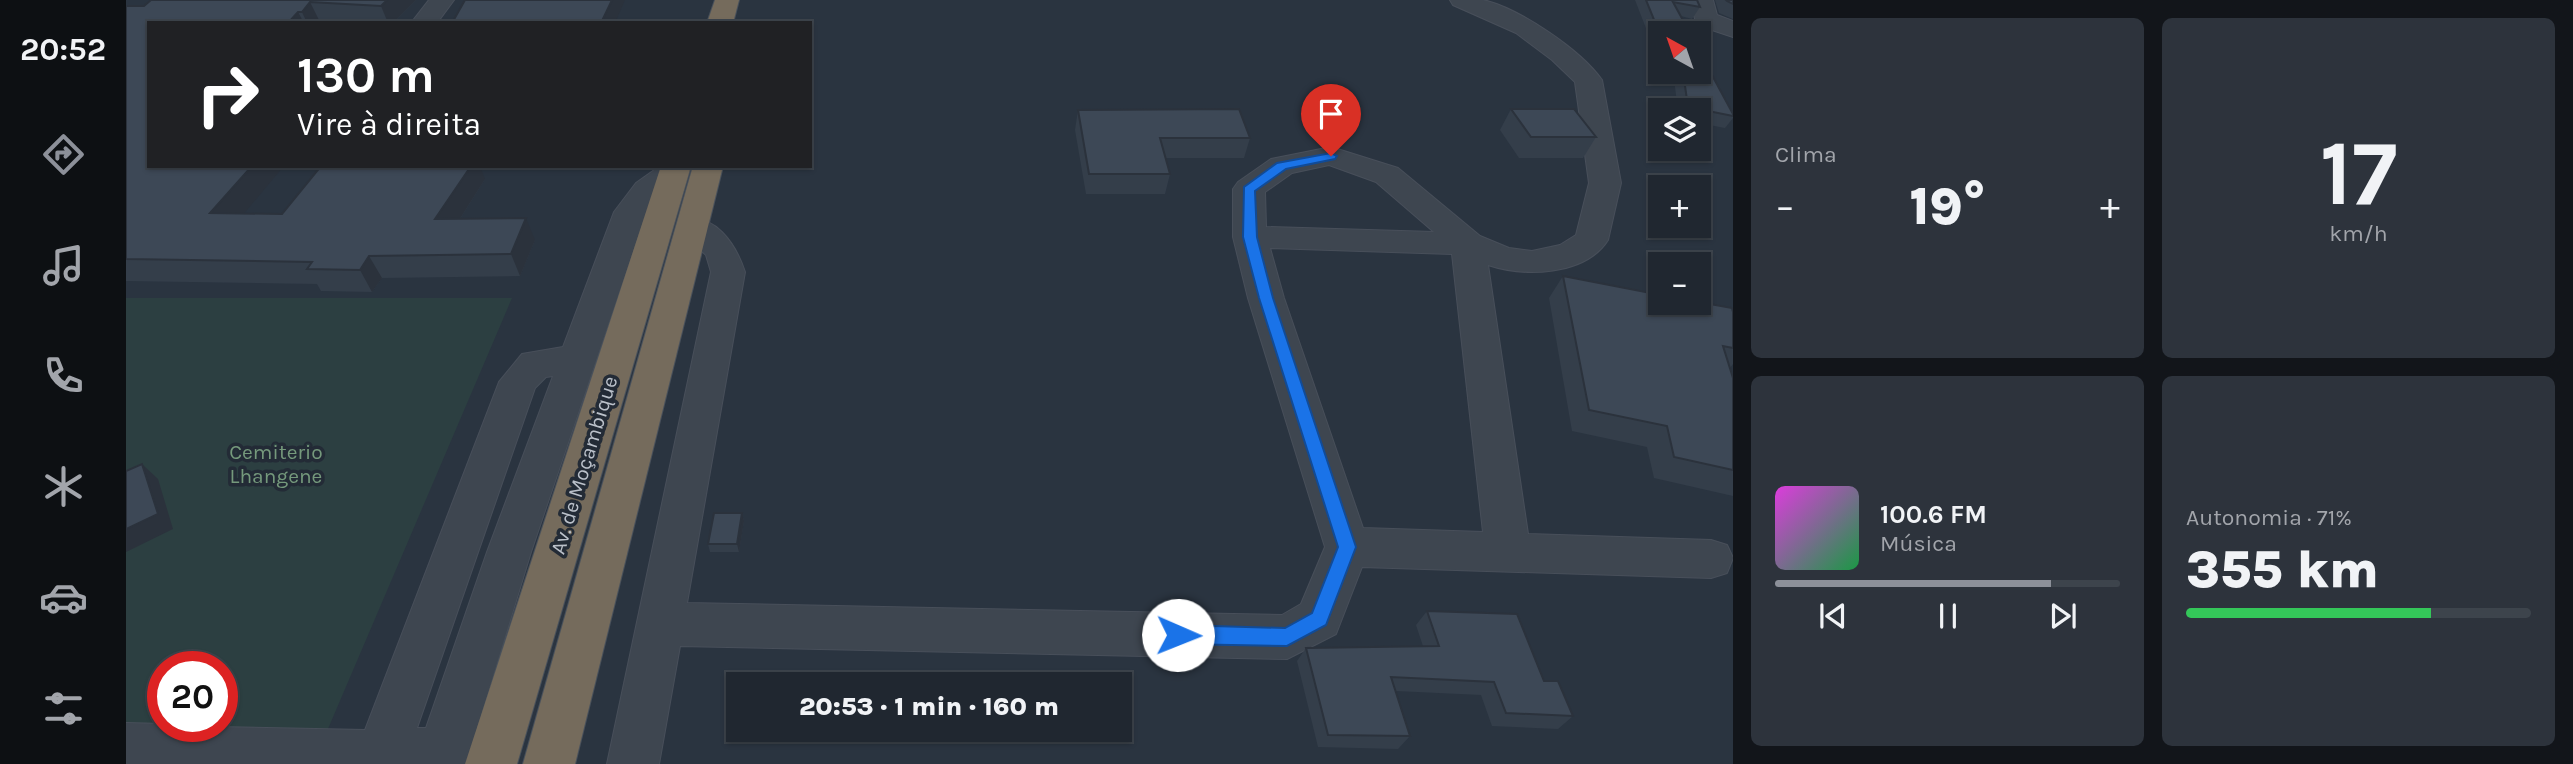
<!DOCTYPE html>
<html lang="pt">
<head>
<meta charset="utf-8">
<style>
  :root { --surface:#202730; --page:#2d333c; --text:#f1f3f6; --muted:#a2a5ab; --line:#3d444c; --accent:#8c9099 }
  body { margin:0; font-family:Karla,sans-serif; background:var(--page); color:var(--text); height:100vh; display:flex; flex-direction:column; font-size:26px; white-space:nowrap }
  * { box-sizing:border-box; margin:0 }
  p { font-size:23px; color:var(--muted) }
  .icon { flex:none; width:38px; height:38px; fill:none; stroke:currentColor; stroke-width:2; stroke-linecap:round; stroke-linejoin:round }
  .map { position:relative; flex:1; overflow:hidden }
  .sheet { display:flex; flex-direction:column; gap:18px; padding:18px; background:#12151a; width:840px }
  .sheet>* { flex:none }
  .hud { position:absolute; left:21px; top:21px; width:665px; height:147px; border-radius:0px; box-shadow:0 2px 5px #0004,0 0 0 2px var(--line); background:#202124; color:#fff; overflow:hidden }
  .needle { width:46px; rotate:320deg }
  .tools { position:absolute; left:1522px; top:21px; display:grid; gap:14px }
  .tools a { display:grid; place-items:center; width:63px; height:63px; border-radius:0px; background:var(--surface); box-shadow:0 2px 5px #0004,0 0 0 2px var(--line); font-size:35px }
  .speed { position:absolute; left:21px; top:651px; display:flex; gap:14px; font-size:35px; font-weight:700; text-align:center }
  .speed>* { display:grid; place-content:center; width:91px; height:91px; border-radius:50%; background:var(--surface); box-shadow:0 2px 5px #0004,0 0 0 2px var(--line); line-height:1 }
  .speed .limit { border:10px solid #d22; background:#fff; color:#111 }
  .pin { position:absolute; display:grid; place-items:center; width:60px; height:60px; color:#fff; margin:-72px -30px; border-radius:50% 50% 50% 0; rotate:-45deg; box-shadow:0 0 7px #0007 }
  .pin .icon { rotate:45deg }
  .me { position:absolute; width:77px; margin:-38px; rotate:91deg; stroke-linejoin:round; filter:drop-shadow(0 0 5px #0008) }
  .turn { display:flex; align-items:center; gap:24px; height:147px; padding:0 35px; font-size:32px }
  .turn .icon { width:91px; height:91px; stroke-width:2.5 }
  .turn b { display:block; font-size:49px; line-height:60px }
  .big { font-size:52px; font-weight:800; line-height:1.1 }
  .sheet .widget { flex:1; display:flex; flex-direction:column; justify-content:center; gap:10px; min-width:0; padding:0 24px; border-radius:10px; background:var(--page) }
  .sheet .dial { align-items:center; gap:0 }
  .dial b { font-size:91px; line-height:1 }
  .song { display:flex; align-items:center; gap:21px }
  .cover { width:84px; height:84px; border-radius:10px; background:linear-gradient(135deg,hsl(300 70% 55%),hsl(140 70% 35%)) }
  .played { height:7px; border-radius:4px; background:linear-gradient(90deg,var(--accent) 80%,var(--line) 80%) }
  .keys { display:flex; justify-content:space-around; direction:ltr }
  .heat { display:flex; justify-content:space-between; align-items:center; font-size:38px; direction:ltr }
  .charge { height:10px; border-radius:5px; background:linear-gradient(90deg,#34c759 71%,var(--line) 0) }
  .sheet .tiles { flex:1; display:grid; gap:18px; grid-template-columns:repeat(2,1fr) }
  .trip { position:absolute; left:600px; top:672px; width:406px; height:70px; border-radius:0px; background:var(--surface); box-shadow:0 2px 5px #0004,0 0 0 2px var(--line); font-weight:800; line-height:70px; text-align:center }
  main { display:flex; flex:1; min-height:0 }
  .menu { display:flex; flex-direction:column; width:126px; justify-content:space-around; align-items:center; background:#0d1013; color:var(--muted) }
  .menu .icon { width:49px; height:49px }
  .menu .active { color:var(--accent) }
  .menu b { font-size:32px; color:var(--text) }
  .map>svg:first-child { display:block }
  .green { fill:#2c3f41; fill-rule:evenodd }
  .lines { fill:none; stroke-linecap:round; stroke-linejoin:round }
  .minor-casing { stroke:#484f5a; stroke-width:2 }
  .highway-casing { stroke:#49515b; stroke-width:2 }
  .minor { fill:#3e4650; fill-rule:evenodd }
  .highway { fill:#756b5c; fill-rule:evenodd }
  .wall { fill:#343e4a }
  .shaded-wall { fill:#2b323c }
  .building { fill:#3d4856; stroke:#2b323c; stroke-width:2 }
  .route { fill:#1a73e8; stroke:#114b97; stroke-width:2 }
  .labels { text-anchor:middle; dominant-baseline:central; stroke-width:7; stroke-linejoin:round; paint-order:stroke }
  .park-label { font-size:21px; fill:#75997c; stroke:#232b36 }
  .street-label { font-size:21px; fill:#bbc1ca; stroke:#232b36 }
</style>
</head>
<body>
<main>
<nav class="menu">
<b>20:52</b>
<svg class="icon active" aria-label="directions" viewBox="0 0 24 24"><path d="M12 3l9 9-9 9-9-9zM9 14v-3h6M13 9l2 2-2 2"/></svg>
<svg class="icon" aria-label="music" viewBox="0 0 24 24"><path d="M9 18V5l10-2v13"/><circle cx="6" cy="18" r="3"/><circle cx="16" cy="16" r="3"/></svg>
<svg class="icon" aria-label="phone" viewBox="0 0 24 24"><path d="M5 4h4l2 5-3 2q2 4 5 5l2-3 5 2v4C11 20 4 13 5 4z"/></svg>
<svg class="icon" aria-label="climate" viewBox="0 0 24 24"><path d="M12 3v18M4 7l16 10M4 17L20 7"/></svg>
<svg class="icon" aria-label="car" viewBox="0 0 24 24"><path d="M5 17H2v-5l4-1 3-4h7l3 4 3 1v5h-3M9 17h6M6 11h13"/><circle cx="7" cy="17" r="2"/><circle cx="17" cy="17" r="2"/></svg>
<svg class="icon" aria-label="filters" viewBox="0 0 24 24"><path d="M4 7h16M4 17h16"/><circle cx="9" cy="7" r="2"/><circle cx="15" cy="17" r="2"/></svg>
</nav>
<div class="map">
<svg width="1607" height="764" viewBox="0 0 1607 764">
  <rect width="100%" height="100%" fill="#2a3440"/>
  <path class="green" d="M0 298H386L187 764H0ZM37 667H96V726H37Z"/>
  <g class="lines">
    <defs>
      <g id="minor">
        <polygon points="303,0 328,0 311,23 285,23"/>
        <path d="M1324 0C1334 0 1347 0 1357 0 1393 8 1455 50 1476 80L1495 183 1482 240C1459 276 1398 277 1362 265L1402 534 1585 540 1601 545 1607 558 1601 573 1585 578 1236 567 1210 634 1161 659 554 646 533 764H481L585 272 580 255 551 227 555 220C589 211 610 245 619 272L561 603 1156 615 1175 604 1199 547 1122 298 1107 237V189L1112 182 1145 159 1205 147 1272 168 1354 236 1383 248 1406 251 1434 245 1450 235 1463 183 1449 82 1426 60 1390 33 1327 5ZM1203 165 1250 182 1308 232 1140 227 1139 192 1166 173ZM1144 248 1326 254 1357 532 1237 528 1158 298Z"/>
        <polygon points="1563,0 1587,0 1591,15 1607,21 1607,37 1571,25"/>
        <path d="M534 166H562L564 170 560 177 532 197 520 213 405 552 340 764H0V723L37 724V726L239 730 373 382 396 354 437 347 488 212 510 183ZM427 376 361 552 300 728H291L409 388 420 377Z"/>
      </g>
      <g id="highway">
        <polygon points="589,0 613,0 607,23 581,23"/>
        <polygon points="535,166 565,166 391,764 339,764"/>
        <polygon points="567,166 597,166 449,764 397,764"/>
      </g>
    </defs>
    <use href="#minor" class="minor-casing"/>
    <use href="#highway" class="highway-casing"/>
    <use href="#minor" class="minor"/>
    <use href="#highway" class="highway"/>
  </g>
  <g class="wall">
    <polygon points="25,0 290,0 267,23 23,23 118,214 156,214 359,179 334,219 409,240 394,276 256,278 246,292 195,291 191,284 0,281 0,6 18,6"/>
    <polygon points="1509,0 1571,0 1574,7 1566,19 1555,16 1535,33 1535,67"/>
    <polygon points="1589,0 1607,0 1607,19 1593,13"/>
    <polygon points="1547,72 1573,72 1607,114 1607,118 1599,128 1573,123 1573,110 1552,110"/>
    <polygon points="1385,109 1470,137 1457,158 1393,158 1374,130"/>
    <polygon points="952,110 1124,138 1118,158 1039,158 1044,174 1039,194 960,194 949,130"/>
    <polygon points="1437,276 1607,312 1607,364 1604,368 1607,378 1607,496 1528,478 1521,447 1446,431 1423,298"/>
    <polygon points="616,513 618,521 613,552 584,552 582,544"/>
    <polygon points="1301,611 1418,681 1447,716 1432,729 1366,726 1355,695 1270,691 1284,736 1272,749 1192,747 1171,661 1180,648 1297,646 1290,625"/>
  </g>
  <g class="shaded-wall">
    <polygon points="261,0 290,0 267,23 262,23 255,6"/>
    <polygon points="486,0 499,0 489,23 475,23"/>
    <polygon points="184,2 194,22 181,23 176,12"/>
    <polygon points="172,12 178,23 162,23"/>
    <polygon points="126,166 158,166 100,235 84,213"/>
    <polygon points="336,166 354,166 359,179 320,241 309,219"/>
    <polygon points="400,218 409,240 394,276 385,254"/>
    <polygon points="243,256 256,278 246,292 234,270"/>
    <polygon points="16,464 32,479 47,529 0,552 0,529"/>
    <polygon points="616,513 618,521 613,552 611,544"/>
  </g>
  <g class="building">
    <polygon points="25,0 261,0 255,6 184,2 176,12 172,12 162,23 23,23 23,166 126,166 84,213 156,214 195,166 345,166 309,219 400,218 385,254 243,256 234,270 181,269 186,262 0,259 0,6 18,6"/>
    <polygon points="339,0 486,0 475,23 326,23"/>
    <polygon points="1520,0 1571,0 1574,7 1547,2 1564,33 1535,33 1535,37"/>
    <polygon points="1600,0 1607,0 1607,4 1601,1"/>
    <polygon points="1573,51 1607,114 1607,116 1562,107 1557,72 1573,72"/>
    <polygon points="1113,109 1124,138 1034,138 1044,174 963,174 952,110"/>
    <polygon points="1385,109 1448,109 1470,137 1405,137"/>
    <polygon points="1437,276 1535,295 1535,303 1573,302 1606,308 1607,312 1607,348 1597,346 1607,378 1607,470 1548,457 1541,426 1463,410"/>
    <polygon points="16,464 32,514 0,529 0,471"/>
    <polygon points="588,513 616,513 611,544 582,544"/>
    <polygon points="1301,611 1391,614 1418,681 1432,681 1447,716 1380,713 1368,682 1265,677 1284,736 1202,735 1180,648 1313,646"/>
  </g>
  <polygon class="route" points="1205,153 1211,156 1209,159 1160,169 1129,191 1131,237 1147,298 1230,547 1200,625 1161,646 1052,644 1045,641 1043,635 1045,628 1052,625 1159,628 1186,613 1212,547 1133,298 1117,237 1118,187 1151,163"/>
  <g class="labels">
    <g class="park-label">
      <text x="150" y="452">Cemiterio<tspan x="150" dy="24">Lhangene</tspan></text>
    </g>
    <g class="street-label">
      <text transform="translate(458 465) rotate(-73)">Av. de Moçambique</text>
    </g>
  </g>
</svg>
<div class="tools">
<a><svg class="needle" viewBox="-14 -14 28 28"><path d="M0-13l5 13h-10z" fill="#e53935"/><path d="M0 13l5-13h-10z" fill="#a2a5ab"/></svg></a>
<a><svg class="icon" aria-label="layers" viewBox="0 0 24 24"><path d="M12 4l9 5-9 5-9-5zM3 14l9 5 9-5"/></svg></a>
<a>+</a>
<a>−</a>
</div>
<div class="speed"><div class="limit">20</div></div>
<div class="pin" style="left:1205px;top:156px;background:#d93025"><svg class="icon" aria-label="arrive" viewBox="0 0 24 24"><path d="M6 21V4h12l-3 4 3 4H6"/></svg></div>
<svg class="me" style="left:1052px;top:635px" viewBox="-20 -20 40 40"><circle r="19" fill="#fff"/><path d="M0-13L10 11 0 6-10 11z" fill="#1a73e8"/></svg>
<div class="trip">20:53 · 1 min · 160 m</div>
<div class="hud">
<div class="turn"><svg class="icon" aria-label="right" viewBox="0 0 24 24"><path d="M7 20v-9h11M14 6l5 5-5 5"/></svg><div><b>130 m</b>Vire à direita</div></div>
</div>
</div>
<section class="sheet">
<div class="tiles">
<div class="widget"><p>Clima</p>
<div class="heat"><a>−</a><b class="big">19°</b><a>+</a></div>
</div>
<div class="widget dial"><b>17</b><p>km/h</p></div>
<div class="widget">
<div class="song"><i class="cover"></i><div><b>100.6 FM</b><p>Música</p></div></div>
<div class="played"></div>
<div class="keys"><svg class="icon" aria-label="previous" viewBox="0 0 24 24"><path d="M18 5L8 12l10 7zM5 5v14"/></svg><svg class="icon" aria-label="pause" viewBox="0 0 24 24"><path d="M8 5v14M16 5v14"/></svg><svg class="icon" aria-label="next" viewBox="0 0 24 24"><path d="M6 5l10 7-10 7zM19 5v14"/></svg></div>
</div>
<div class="widget"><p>Autonomia · 71%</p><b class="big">355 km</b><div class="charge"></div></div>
</div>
</section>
</main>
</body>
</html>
